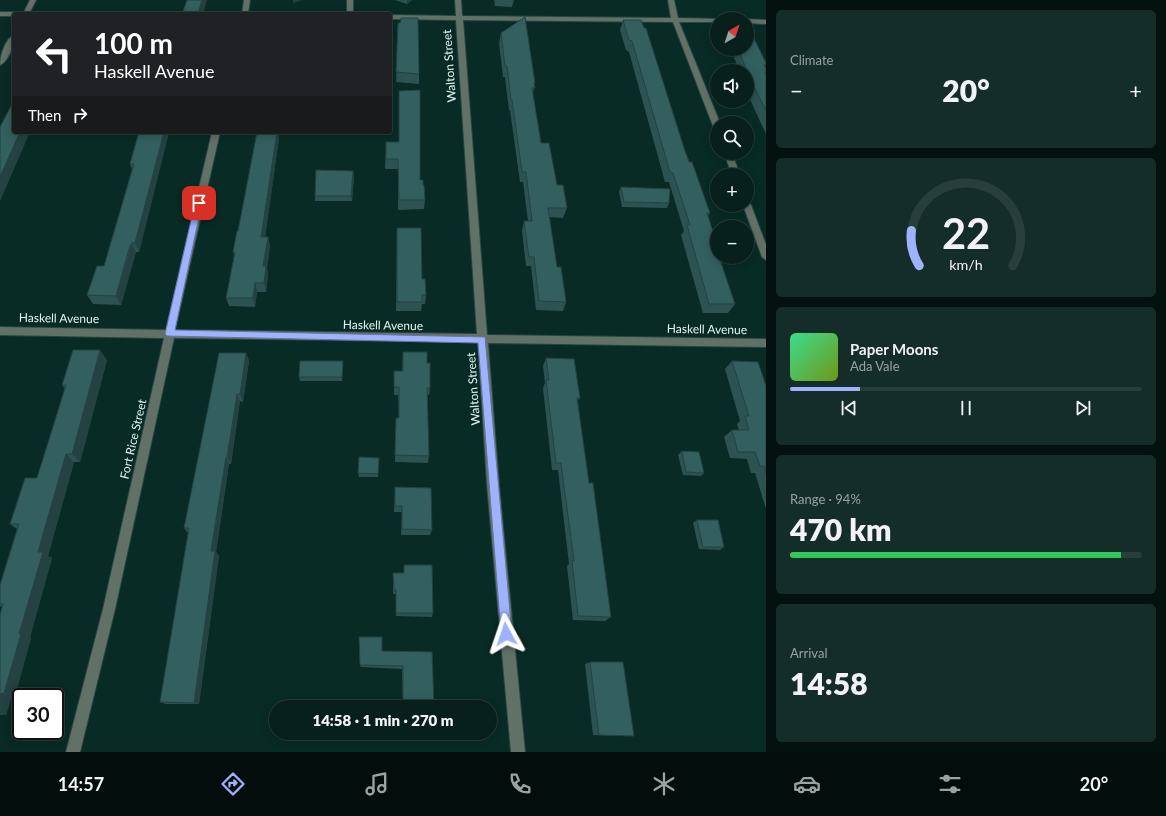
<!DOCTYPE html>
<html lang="en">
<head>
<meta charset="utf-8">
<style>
  :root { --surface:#07201c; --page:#152d29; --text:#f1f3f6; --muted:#98a3a3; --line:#283e3b; --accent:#9fb3fd }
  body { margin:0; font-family:Lato,sans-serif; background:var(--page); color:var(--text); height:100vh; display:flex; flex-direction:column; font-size:15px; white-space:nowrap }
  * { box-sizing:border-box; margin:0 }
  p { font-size:13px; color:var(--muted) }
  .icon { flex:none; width:22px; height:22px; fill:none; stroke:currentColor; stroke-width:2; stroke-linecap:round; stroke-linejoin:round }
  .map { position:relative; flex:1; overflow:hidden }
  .sheet { display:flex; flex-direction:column; gap:10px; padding:10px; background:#04120f; width:400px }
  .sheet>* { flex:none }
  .top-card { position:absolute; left:12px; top:12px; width:380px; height:122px; border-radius:4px; box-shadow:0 2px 10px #0003,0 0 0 1px var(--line); background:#202124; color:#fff; overflow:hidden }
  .needle { width:26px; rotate:39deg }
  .tools { position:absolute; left:710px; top:12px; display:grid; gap:8px }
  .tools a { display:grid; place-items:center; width:44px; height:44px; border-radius:50%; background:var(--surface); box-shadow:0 2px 10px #0003,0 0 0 1px var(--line); font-size:20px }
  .speed { position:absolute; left:12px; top:688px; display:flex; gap:8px; font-size:20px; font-weight:700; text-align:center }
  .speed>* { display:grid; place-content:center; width:52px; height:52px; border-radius:50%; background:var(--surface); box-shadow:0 2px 10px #0003,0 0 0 1px var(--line); line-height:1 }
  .speed .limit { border:2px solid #111; border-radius:6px; background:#fff; color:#111 }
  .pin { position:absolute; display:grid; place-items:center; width:34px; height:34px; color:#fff; margin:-17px; border-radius:8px; box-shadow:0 2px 6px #0006 }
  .me { position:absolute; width:44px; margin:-22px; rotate:355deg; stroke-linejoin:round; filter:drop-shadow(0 0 3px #0008) }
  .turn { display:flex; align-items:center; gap:14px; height:84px; padding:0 16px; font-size:18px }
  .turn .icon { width:52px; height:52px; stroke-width:2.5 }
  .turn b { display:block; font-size:28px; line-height:34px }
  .then { display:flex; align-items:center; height:38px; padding:0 16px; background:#0003; gap:8px; font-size:15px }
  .big { font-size:30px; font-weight:800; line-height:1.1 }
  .sheet .card { flex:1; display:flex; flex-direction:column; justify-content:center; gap:6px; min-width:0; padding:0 14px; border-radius:6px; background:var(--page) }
  .sheet .dial { align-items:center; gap:0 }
  .dial svg { height:104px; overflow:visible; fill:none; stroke:var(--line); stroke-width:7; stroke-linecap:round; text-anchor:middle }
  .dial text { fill:var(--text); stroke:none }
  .song { display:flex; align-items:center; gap:12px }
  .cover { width:48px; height:48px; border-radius:6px; background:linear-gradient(135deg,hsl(150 70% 55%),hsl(80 70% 35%)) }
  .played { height:4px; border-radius:2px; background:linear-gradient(90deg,var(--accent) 20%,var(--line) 20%) }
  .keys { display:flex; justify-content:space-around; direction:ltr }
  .heat { display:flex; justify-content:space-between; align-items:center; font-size:22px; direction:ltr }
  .charge { height:6px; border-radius:3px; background:linear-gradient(90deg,#34c759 94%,var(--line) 0) }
  .trip { position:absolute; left:269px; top:700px; width:228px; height:40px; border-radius:20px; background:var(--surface); box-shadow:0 2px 10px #0003,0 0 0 1px var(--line); font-weight:800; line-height:40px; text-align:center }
  .menu { display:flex; height:64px; justify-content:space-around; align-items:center; background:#030d0b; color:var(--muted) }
  .menu .icon { width:28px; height:28px }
  .menu .on { color:var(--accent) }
  .menu b { font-size:18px; color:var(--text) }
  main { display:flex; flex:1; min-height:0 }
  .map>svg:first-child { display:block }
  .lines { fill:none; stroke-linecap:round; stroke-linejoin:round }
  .service-casing { stroke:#274741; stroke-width:2 }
  .minor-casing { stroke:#274741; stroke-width:2 }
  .service { fill:#627168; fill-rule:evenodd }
  .minor { fill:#627168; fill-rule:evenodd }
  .wall { fill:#2c5252 }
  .shaded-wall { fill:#244242 }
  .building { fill:#335f5f; stroke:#244242 }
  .route { fill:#9fb3fd; stroke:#6774a4 }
  .labels { text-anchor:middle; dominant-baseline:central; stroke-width:4; stroke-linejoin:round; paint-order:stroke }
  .street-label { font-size:12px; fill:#e0f3ee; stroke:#092b25 }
</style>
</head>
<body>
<main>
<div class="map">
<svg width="766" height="752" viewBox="0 0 766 752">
  <rect width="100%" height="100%" fill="#092b25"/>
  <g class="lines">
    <defs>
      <rect id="service" x="347" y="0" width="6" height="14"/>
      <g id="minor">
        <polygon points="30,0 36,0 30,12 43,12 46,14 14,14 14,16 0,16 0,12 24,12"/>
        <polygon points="244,0 250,0 248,14 242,14"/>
        <polygon points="455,0 461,0 462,16 671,18 668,0 674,0 678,18 720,19 717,19 717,22 679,22 720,123 717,123 717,129 713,126 673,22 463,20 487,335 766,339 766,347 488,343 499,485 525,752 511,752 487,485 478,342 174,338 115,609 80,752 66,752 103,609 164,338 0,335 0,327 166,330 212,132 220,132 175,330 477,334 456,20 390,19 390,15 456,16"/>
        <polygon points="747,19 766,20 766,24 747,23"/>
        <path d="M14 35C14 44 9 61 0 65 0 56 5 39 14 35Z"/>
        <polygon points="724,153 732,153 740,175 732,175"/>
        <polygon points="747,202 751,205 766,245 766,260 762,257 743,205 747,205"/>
      </g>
    </defs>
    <use href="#service" class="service-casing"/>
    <use href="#minor" class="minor-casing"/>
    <use href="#service" class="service"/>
    <use href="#minor" class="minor"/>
  </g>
  <g class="wall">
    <polygon points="395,0 412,0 407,4"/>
    <polygon points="494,0 514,0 512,7 495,6"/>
    <polygon points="623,20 684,148 710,213 708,216 721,257 720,259 735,304 728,313 703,313 681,235 684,231 669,182 665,182 629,52 626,50 620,30"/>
    <polygon points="398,23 400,23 419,74 419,84 396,82"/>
    <polygon points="501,33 535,83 533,94 541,143 557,185 567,208 563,218 549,217 557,267 566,302 563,311 536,310 531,266 526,266 522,231 524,221 528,221 523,182 520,182 510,110 509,110 505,77 503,77 499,43"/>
    <polygon points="730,49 747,49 766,63 765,67 766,68 766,134 747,93 747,71 737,71 735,64 736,62"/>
    <polygon points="139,132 169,132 139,252 136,252 134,259 121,305 93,304 87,295 104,266 132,169 130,164"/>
    <polygon points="279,138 265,237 268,237 270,246 267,268 268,275 266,292 257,292 255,307 229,306 226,298 234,256 233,252 238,231"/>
    <polygon points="386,142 420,180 423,185 425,200 424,209 398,210 398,169 385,169"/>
    <polygon points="353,171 354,176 352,201 315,201 315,196"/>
    <polygon points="621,187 669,203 667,208 622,207 619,192"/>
    <polygon points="397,228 422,279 426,295 425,304 422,304 421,311 396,311"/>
    <polygon points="403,352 427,363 430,388 429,395 427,395 429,456 428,463 395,462 396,418 399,418 398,395 394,395 394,371 402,371"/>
    <polygon points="246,353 249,361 243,402 240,401 231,464 229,464 216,552 219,556 199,704 166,704 160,702 188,533 184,528"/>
    <polygon points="546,358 580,398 577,402 589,483 611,617 605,621 573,620 567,566 569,564 558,470 552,470 543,388 545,383 543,366"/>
    <polygon points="107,360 80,462 74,462 48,556 52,558 30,637 31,638 15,696 12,695 6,715 0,715 0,615 2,607 0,606 0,585 17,529 10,524 37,478 65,389 62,385"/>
    <polygon points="732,361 766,386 766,509 755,473 751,473 747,459 730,458 724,437 732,430 739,430 737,424 740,421 725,369"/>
    <polygon points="343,365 342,381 300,381 299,377"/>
    <polygon points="682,451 704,473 701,476 683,475 678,455"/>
    <polygon points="379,458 378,477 359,477 358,473"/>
    <polygon points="395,487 432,530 430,535 401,535 402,512 394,512"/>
    <polygon points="697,520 724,547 720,550 699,549 693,523"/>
    <polygon points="404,565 433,613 432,617 396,616 396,594 393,594 393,577 404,573"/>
    <polygon points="382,651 432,652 434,707 403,707 402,669 361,667 360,665"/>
    <polygon points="590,662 634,736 627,736 593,735 585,664"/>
  </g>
  <g class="shaded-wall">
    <polygon points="202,0 207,0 203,14 198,14"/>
    <polygon points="293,0 302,0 293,3"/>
    <polygon points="407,0 412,0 407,4"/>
    <polygon points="20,132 30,132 0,201 0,177"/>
    <polygon points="164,132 169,132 139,252 135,243"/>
    <polygon points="277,132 278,132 279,138 264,246 261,237"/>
    <polygon points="353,171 354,176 352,201 351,196"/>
    <polygon points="268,237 270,246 267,268 268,275 266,292 264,283 263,266"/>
    <polygon points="132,243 136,252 121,305 116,296"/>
    <polygon points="255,283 257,292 255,307 253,298"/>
    <polygon points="100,350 107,360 80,462 72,454"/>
    <polygon points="246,353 249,361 243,402 240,394"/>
    <polygon points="237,394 240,401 231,464 227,457"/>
    <polygon points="66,454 74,462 48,556 52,558 30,637 31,638 15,696 4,693 19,634 38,552"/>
    <polygon points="226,457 229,464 216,552 219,556 199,704 194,703 211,551"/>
    <polygon points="0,693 12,695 6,715 0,715"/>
  </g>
  <g class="building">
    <polygon points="187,0 202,0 198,14 182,14"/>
    <polygon points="525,17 535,83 534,83 535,88 532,88 541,143 549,143 557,185 563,185 567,208 548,208 557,267 561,267 566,302 539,301 534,257 529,257 524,221 532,221 526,172 522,172 512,100 511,100 507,66 505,66 501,33"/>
    <polygon points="401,18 418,18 419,74 396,72 398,23 400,23"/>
    <polygon points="623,20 641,20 644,28 646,28 684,148 689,162 692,162 710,213 707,213 717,244 717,257 721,257 719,257 735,304 709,304 687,225 690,225 673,173 670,172 632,41 629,40"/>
    <polygon points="747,24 766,63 766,65 764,65 766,68 766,72 765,72 766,74 766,111 750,78 740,54 742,54 739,49 747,49"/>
    <polygon points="420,90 420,180 423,180 423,185 424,185 425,200 399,200 398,159 386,159 386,142 399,142 399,91"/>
    <polygon points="14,100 14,132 20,132 0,177 0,127"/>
    <polygon points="139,132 164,132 135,243 132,243 129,249 116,296 87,295 97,266 104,266 134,164 130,164"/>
    <polygon points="257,132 277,132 261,237 268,237 263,266 266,266 264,283 255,283 253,298 226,298 235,252 233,252 237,231 238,231"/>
    <polygon points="316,170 353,171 351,196 315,196"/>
    <polygon points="621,187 670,189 669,203 624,202"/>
    <polygon points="397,228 421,228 422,279 425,279 426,295 422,295 422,302 397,302"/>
    <polygon points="73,350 100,350 72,454 66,454 38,552 43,552 19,634 21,634 4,693 0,694 0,615 3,604 0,604 0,585 19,524 10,524 25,478 37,478 66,385 62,385"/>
    <polygon points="403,352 427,352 427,363 430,363 430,388 427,388 429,456 395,455 396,418 399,418 399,387 394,387 394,371 403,371"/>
    <polygon points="219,353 246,353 240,394 237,394 227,457 226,457 211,551 215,551 194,703 160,702 189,528 184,528"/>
    <polygon points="546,358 574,359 580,398 577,398 589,483 593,483 611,617 578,616 572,561 574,561 561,463 556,463 546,380 549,380"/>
    <polygon points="300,361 343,361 342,377 299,377"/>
    <polygon points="732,361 758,362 766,386 766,474 764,466 760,466 755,452 738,452 732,430 749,430 745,416 749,416"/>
    <polygon points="682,451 699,452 704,473 686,472"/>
    <polygon points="359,457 379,458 378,474 358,473"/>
    <polygon points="395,487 431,488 432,530 402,529 402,506 395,506"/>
    <polygon points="697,520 718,520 724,547 703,547"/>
    <polygon points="404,565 432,565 433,613 396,613 396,590 394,590 393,573 404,573"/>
    <polygon points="359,637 382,637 382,651 432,652 434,706 403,706 403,666 360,665"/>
    <polygon points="590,662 623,662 634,736 599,735"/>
  </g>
  <polygon class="route" points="199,200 202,203 175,330 485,337 512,634 510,637 506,639 502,637 501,634 478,343 167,336 165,334 195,203"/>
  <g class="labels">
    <g class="street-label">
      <text transform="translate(449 66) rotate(-94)">Walton Street</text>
      <text transform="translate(59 318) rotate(1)">Haskell Avenue</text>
      <text transform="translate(383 325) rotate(1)">Haskell Avenue</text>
      <text transform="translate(707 329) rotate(1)">Haskell Avenue</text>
      <text transform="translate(473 389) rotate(-94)">Walton Street</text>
      <text transform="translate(133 439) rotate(-77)">Fort Rice Street</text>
    </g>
  </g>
</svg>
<div class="tools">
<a><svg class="needle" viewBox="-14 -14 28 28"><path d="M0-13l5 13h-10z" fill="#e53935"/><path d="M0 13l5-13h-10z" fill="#98a3a3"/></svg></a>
<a><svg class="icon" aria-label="sound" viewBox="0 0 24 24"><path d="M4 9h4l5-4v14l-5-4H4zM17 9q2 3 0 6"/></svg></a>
<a><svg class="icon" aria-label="search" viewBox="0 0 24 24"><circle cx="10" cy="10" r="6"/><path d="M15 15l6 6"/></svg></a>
<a>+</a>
<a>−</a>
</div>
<div class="speed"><div class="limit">30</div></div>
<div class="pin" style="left:199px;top:203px;background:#d93025"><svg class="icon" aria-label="arrive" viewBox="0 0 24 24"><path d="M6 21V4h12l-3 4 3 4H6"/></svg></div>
<svg class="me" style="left:506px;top:634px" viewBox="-20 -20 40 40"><path d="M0-17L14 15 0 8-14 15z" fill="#9fb3fd" stroke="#fff" stroke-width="4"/></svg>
<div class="trip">14:58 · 1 min · 270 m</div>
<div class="top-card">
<div class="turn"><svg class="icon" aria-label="left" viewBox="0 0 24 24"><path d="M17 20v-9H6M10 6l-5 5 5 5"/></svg><div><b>100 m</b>Haskell Avenue</div></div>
<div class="then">Then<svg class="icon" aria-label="right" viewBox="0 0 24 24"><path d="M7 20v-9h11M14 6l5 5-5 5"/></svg></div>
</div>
</div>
<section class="sheet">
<div class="card"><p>Climate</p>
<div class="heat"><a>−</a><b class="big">20°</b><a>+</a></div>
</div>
<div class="card dial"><svg viewBox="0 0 100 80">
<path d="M14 69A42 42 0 1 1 86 69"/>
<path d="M14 69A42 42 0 0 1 8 42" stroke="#9fb3fd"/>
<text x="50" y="56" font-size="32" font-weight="700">22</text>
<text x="50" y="72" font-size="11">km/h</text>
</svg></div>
<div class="card">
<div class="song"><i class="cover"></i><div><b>Paper Moons</b><p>Ada Vale</p></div></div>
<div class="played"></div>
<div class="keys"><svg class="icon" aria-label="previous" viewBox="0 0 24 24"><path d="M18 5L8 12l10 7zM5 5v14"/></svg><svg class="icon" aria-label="pause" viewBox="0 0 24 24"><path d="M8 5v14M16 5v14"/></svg><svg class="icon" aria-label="next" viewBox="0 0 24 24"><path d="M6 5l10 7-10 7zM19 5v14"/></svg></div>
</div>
<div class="card"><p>Range · 94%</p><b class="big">470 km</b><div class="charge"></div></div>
<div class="card"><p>Arrival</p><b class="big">14:58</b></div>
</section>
</main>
<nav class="menu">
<b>14:57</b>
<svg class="icon on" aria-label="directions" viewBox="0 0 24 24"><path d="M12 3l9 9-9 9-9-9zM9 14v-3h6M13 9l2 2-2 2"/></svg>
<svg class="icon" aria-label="music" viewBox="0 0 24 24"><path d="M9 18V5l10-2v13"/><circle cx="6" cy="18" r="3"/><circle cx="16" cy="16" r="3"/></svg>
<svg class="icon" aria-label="phone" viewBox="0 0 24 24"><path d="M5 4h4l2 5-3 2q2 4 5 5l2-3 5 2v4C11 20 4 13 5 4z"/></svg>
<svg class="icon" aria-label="climate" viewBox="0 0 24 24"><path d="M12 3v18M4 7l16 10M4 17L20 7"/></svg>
<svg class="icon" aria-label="car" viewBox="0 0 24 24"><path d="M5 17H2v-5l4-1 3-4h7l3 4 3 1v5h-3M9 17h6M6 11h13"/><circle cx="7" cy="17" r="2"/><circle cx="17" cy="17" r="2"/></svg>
<svg class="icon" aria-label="filters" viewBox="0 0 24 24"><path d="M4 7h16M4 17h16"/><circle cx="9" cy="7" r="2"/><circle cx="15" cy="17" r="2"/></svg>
<b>20°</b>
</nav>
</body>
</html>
